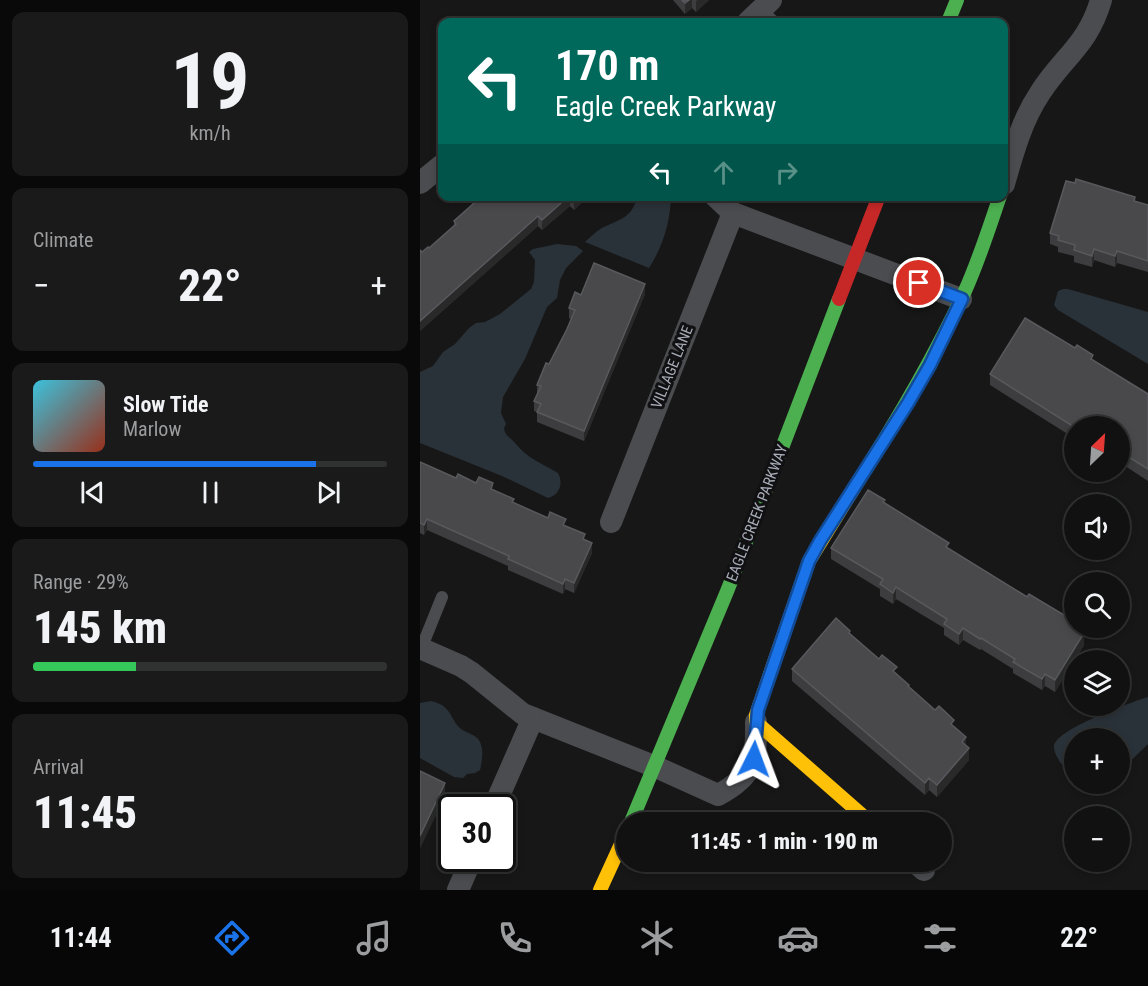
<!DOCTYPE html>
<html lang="en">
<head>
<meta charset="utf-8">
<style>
  :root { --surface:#111; --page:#1a1a1a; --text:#f1f3f6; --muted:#9c9d9f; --line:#303131; --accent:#1a73e8 }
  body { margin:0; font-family:"Roboto Condensed",sans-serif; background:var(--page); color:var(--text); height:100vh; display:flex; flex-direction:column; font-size:22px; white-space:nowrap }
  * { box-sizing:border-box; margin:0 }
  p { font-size:20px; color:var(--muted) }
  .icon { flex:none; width:33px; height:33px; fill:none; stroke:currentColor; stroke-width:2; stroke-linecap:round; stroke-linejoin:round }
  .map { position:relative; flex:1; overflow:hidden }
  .drawer { display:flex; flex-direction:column; gap:12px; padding:12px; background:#090909; width:420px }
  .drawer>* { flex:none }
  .guide { position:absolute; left:18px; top:18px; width:570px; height:183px; border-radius:12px; box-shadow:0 3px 9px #0003,0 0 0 2px var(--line); background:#00695c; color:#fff; overflow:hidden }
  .needle { width:39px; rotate:25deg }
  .controls { position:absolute; left:644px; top:416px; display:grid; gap:12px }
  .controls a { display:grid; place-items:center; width:66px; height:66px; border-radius:50%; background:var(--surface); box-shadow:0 3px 9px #0003,0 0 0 2px var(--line); font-size:30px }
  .speed { position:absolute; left:18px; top:794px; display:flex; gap:12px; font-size:30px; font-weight:700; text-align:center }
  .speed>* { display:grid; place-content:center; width:78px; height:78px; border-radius:50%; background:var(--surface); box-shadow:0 3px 9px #0003,0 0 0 2px var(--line); line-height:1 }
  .speed .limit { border:3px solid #111; border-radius:9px; background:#fff; color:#111 }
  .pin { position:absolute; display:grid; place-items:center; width:51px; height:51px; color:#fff; margin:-26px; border:3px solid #fff; border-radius:50%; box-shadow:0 2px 6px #0007 }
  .me { position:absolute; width:66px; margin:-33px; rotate:3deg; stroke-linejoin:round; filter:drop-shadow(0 0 4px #0008) }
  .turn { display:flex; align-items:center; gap:21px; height:126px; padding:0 18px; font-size:27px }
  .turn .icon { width:78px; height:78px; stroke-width:2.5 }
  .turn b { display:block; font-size:42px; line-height:51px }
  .lanes { display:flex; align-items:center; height:57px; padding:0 18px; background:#0003; justify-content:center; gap:30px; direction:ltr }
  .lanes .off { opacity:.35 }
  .big { font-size:45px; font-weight:800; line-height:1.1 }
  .drawer .card { flex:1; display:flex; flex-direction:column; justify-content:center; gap:9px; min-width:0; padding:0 21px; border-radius:12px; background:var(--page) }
  .drawer .dial { align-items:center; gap:0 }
  .dial b { font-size:78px; line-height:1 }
  .song { display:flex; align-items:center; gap:18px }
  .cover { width:72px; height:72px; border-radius:9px; background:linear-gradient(135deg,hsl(190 70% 55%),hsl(10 70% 35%)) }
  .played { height:6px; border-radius:3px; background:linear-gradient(90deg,var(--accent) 80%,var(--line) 80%) }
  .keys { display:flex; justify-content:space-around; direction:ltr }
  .heat { display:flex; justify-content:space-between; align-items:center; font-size:33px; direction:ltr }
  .charge { height:9px; border-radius:4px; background:linear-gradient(90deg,#34c759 29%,var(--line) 0) }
  .trip { position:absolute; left:196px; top:812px; width:336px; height:60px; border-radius:30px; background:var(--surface); box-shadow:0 3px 9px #0003,0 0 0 2px var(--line); font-weight:800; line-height:60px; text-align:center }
  .tab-bar { display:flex; height:96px; justify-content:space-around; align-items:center; background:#070707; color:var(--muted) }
  .tab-bar .icon { width:42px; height:42px }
  .tab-bar .selected { color:var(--accent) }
  .tab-bar b { font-size:27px; color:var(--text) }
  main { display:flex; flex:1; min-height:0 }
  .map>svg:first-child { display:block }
  .water { fill:#2a3239 }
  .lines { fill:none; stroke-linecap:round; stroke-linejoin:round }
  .lane { stroke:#4b4c50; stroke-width:12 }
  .street { stroke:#4b4c50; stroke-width:22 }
  .fast { stroke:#4caf50; stroke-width:14 }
  .slow { stroke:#ffc107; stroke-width:14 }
  .jam { stroke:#c62828; stroke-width:14 }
  .wall { fill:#3d3d3f }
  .shaded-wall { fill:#29292a }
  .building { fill:#49494c; stroke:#58595d; stroke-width:1.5 }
  .route-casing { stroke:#114b97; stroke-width:15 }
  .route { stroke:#1a73e8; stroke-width:10 }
  .labels { text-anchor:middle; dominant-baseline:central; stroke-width:6; stroke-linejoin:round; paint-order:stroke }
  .street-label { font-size:15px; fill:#a8adb8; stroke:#111113 }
</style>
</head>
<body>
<main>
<section class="drawer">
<div class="card dial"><b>19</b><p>km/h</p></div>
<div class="card"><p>Climate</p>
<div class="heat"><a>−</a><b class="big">22°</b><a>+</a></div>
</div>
<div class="card">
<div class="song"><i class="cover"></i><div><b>Slow Tide</b><p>Marlow</p></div></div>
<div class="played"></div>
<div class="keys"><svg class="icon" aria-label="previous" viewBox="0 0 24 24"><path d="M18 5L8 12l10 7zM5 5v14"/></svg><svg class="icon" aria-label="pause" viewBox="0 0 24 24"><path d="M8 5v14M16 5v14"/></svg><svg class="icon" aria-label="next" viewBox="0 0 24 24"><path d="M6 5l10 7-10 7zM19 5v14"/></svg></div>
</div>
<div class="card"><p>Range · 29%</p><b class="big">145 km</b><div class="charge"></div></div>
<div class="card"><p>Arrival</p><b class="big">11:45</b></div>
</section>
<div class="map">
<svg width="728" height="890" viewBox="0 0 728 890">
  <rect width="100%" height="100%" fill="#171717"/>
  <g class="water">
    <path d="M218 196 251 197C250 223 243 246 229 268L165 242C171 237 177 230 184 227 203 218 211 218 218 196Z"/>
    <path d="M137 244 156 246 163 251 146 268 140 280 137 298 127 307 105 359 83 397 81 413 86 424 84 428C85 436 90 437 95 443 108 459 121 463 138 473 144 484 139 495 128 498L82 476 0 443V372L13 366 23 352 35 344 49 328 56 323 65 322 80 314 111 289 114 282 115 260 109 252 113 249Z"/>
    <polygon points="643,289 648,289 728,312 728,364 638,310 634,305 638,291"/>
    <path d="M728 697V744L699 772V738H654V779C648 771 634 758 634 747 633 730 712 702 728 697Z"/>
    <path d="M11 701C33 706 29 719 41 729 47 733 57 735 60 742 64 750 62 762 60 770L55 773 47 774 43 778 34 777 0 758V703Z"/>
  </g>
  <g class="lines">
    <g class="lane">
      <polyline points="341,10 354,22"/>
      <polyline points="1,649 22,597"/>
    </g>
    <g class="street">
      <polyline points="328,22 351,0"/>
      <polyline points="0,183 22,165"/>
      <path d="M584 184C593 152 602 120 620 93 643 57 668 45 681 0"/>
      <polyline points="295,196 313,213 541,299"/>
      <polyline points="191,522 313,213"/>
      <path d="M0 648 41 666 52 673 103 714 236 767 298 795C334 776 337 759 336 722"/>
      <polyline points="74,807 113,718"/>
      <polyline points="494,861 504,870"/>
      <polyline points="38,890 52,858"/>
    </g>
    <g class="fast">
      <polyline points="528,22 537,0"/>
      <path d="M434 488C475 424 513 360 545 291 559 260 569 228 580 196"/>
      <polyline points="211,822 308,589 419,299"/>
    </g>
    <g class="slow">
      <polyline points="434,488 389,561 336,715 336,722 450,822"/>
      <polyline points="180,890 207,831"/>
    </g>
    <polyline class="jam" points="419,299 459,196"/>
  </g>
  <g class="wall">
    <polygon points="253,0 289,0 276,12 272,8 265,14"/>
    <polygon points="62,196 169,196 154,210 150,206 122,230 118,226 0,331 0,250 2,252 9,248 34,226 34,221"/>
    <polygon points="715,202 728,205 728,272 697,263 695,267 674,260 672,267 654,262 654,256 638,252 638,247 630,244 630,233"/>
    <polygon points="225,294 164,441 117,422 117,412 114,411 114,401 117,395 117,385 129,364 147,329 151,319 149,318 149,308 161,295"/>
    <polygon points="673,360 728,394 728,481 699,462 699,426 654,426 654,438 570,385 570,374"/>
    <polygon points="0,462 36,478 73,490 94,503 146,526 165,540 172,553 154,593 145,589 143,594 88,570 88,566 7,530 4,535 0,533"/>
    <polygon points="465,503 529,549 658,627 658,629 664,645 635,692 625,686 622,690 593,673 593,669 561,649 560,650 543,640 539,645 524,635 524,628 476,599 473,604 460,596 460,589 411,559 411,548"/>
    <polygon points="430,634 477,674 489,688 534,727 546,745 549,760 517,797 509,790 505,795 372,681 372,669"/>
  </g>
  <g class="shaded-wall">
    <polygon points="269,0 272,0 272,8 265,14 265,3"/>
    <polygon points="277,0 289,0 276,12 276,2"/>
    <polygon points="149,196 150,196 150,206 122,230 122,220"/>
    <polygon points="158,196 169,196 154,210 154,200"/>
    <polygon points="118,216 118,226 0,331 0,321"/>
    <polygon points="674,249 674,260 672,267 672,256"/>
    <polygon points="697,251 697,263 695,267 695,256"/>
    <polygon points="225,284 225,294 164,441 164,431"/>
    <polygon points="7,519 7,530 4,535 4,525"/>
    <polygon points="172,543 172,553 154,593 154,583"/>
    <polygon points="145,579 145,589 143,594 143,584"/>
    <polygon points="476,587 476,599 473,604 473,593"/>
    <polygon points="543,628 543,640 539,645 539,634"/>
    <polygon points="664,633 664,645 635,692 635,680"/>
    <polygon points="625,674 625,686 622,690 622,679"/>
    <polygon points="546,737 546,749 542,742"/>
    <polygon points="549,748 549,760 517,797 517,785"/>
    <polygon points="509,778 509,790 505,795 505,783"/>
    <polygon points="25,783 25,796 0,849 0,836"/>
  </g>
  <g class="building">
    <polygon points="262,0 269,0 265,3"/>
    <polygon points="656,179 715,197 714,201 728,205 728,261 697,251 695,256 674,249 672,256 654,250 655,245 638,240 639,236 630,233 646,181 655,183"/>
    <polygon points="62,196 149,196 122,220 118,216 0,321 0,250 2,252 8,247 9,248 36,224 34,221"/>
    <polygon points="151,196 158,196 154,200"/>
    <polygon points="174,263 225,284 164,431 117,412 121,404 114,401 121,386 117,385 126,363 129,364 147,329 155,310 149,308 155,292 161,295"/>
    <polygon points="605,318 655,348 657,345 673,355 671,359 728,394 728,469 699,451 699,426 659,426 656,424 654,427 570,374"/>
    <polygon points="0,462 36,478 38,474 56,483 59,477 73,483 71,489 94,499 92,502 128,518 130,512 146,519 143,525 165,534 163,539 172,543 154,583 145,579 143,584 88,559 89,556 7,519 4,525 0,523"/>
    <polygon points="448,490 465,500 463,502 529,543 526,547 599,592 607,597 609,594 654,621 654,627 656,627 655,628 664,633 635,680 625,674 622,679 593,662 595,659 561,638 560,639 543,628 539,634 524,624 527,619 476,587 473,593 460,584 463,579 411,548"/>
    <polygon points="416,618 430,631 429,633 459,659 462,655 477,667 473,671 489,685 488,686 515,710 519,706 534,720 531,724 546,737 542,742 549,748 517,785 509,778 505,783 372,669"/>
    <polygon points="0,771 25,783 0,836"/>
  </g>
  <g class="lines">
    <defs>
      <polyline id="route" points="334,759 338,710 389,561 400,541 488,403 510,365 542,299 499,283"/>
    </defs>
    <use href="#route" class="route-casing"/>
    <use href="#route" class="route"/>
  </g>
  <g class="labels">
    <g class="street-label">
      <text transform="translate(252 367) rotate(-68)">VILLAGE LANE</text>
      <text transform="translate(337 513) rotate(-69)">EAGLE CREEK PARKWAY</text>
    </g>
  </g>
</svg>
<div class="controls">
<a><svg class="needle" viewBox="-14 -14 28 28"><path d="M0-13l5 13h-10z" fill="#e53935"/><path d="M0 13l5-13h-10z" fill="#9c9d9f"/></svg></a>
<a><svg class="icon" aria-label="sound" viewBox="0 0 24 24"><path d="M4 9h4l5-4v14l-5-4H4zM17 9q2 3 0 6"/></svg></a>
<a><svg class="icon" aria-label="search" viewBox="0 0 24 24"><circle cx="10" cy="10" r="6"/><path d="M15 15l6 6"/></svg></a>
<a><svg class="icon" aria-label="layers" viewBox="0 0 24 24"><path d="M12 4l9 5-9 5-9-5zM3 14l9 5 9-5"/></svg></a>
<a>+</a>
<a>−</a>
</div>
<div class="speed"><div class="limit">30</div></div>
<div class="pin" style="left:499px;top:283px;background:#d93025"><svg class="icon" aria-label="arrive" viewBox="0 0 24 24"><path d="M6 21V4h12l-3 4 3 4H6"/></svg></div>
<svg class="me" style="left:334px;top:759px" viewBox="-20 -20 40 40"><path d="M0-17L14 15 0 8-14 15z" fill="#1a73e8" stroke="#fff" stroke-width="4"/></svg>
<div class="trip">11:45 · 1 min · 190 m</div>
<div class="guide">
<div class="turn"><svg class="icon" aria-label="left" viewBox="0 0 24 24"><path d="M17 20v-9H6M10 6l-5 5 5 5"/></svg><div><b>170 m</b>Eagle Creek Parkway</div></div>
<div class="lanes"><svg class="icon" aria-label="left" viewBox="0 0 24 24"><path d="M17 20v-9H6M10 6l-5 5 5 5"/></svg><svg class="icon off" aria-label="ahead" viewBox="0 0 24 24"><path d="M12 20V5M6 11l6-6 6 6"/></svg><svg class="icon off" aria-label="right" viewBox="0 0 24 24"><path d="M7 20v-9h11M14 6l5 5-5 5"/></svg></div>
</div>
</div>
</main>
<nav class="tab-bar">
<b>11:44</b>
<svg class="icon selected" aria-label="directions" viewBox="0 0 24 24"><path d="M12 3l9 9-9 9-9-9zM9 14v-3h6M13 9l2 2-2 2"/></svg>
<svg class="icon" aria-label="music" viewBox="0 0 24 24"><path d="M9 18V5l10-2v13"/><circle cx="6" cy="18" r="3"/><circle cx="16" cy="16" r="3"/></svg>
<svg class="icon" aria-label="phone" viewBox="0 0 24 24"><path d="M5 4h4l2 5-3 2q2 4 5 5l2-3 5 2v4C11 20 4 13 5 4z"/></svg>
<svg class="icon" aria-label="climate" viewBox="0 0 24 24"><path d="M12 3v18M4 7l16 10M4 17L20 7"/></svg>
<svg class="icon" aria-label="car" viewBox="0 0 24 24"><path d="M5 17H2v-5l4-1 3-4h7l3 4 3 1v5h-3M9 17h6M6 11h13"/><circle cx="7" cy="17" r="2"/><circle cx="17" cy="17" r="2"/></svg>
<svg class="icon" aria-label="filters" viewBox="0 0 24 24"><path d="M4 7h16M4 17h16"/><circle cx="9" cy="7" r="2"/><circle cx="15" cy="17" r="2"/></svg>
<b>22°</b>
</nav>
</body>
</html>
